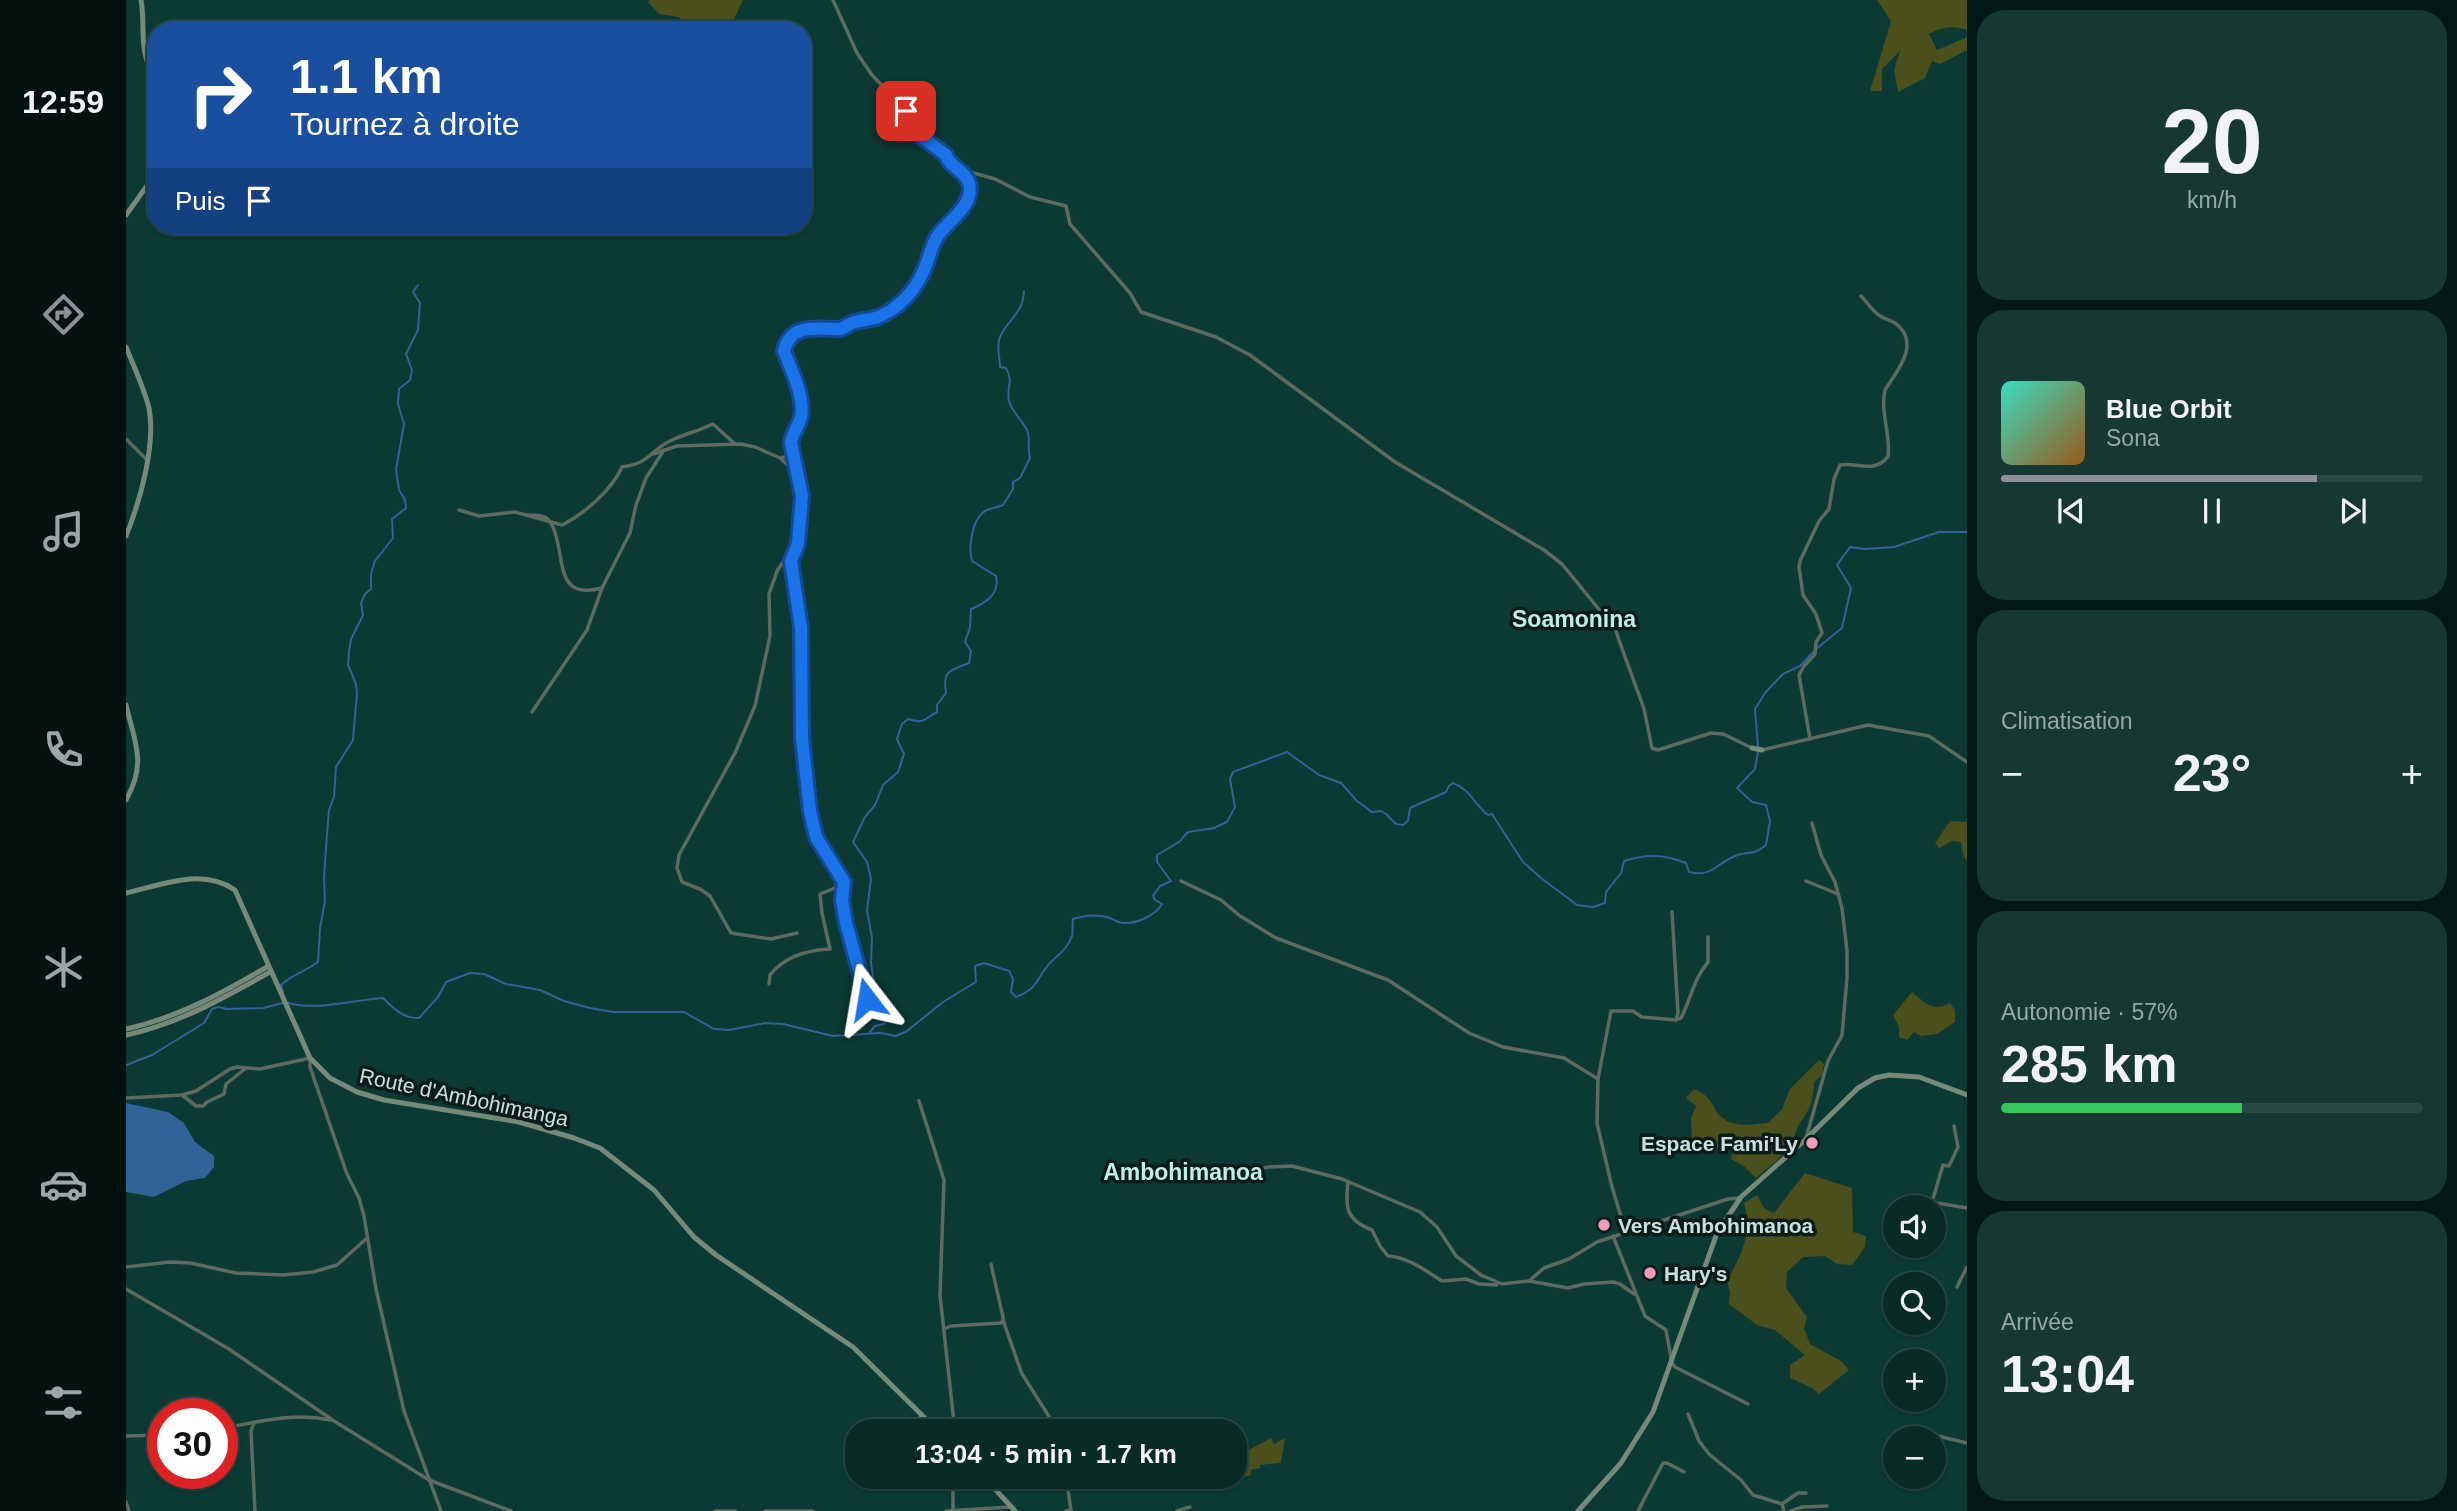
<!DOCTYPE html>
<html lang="fr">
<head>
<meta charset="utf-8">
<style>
  :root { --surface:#082b26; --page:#163732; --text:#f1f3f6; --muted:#98a7a7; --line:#294743; --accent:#8c9099 }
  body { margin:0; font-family:Helvetica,sans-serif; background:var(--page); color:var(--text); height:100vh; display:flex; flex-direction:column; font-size:26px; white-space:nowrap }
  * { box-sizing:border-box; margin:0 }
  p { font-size:23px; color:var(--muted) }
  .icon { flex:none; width:38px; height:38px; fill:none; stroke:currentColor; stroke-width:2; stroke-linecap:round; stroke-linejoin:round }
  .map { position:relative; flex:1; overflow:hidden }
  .side { display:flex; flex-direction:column; gap:10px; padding:10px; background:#041815; width:490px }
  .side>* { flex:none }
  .banner { position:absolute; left:21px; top:21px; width:665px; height:214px; border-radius:28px; box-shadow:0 2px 5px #0004,0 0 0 2px var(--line); background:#1a4fa0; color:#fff; overflow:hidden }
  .controls { position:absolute; left:1757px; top:1195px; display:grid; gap:14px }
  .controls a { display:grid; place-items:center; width:63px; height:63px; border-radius:50%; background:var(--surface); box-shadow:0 2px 5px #0004,0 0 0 2px var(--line); font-size:35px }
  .speed { position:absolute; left:21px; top:1398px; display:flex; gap:14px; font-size:35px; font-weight:700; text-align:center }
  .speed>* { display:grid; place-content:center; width:91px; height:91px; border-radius:50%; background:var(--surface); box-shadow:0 2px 5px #0004,0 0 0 2px var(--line); line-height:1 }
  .speed .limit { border:10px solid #d22; background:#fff; color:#111 }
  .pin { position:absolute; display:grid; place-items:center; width:60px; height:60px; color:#fff; margin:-30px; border-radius:14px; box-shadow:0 4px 10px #0006 }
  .me { position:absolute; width:77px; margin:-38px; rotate:346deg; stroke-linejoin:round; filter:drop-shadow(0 0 5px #0008) }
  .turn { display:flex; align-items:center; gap:24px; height:147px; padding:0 28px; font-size:32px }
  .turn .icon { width:91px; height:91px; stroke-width:2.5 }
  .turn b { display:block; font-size:49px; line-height:60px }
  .then { display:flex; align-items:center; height:66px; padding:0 28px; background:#0003; gap:14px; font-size:26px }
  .big { font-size:52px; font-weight:800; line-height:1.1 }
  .side .card { flex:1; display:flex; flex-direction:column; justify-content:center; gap:10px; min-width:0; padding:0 24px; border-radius:28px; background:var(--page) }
  .side .dial { align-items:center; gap:0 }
  .dial b { font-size:91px; line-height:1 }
  .song { display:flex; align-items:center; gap:21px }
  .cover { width:84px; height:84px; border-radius:10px; background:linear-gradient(135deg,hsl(170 70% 55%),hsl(30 70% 35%)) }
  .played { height:7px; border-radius:4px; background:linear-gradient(90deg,var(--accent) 75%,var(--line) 75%) }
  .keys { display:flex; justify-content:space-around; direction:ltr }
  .heat { display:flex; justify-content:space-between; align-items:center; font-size:38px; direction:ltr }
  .charge { height:10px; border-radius:5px; background:linear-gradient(90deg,#34c759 57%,var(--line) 0) }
  .trip { position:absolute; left:719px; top:1419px; width:402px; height:70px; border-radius:28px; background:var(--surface); box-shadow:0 2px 5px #0004,0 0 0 2px var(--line); font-weight:800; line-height:70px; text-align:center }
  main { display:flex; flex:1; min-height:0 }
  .tabs { display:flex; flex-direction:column; width:126px; justify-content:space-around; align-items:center; background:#03110f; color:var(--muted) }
  .tabs .icon { width:49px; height:49px }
  .tabs .current { color:var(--accent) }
  .tabs b { font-size:32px; color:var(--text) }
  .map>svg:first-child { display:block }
  .green { fill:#4b4f1c }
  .water { fill:#326297 }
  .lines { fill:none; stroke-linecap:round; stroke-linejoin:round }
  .stream { stroke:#326297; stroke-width:2 }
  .street { stroke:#5e6a5f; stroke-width:3.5 }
  .secondary { stroke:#778a79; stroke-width:5 }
  .route-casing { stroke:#114b97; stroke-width:18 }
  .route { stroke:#1a73e8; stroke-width:12 }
  .poi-dot { fill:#ef9ab8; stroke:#0a1c19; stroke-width:2.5 }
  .labels { text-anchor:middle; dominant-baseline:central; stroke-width:7; stroke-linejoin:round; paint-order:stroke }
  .street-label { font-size:21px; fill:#cae0dc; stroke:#0a1c19 }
  .poi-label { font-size:21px; font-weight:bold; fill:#cae0dc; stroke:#0a1c19; text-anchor:start }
  .neighbourhood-label { font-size:23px; font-weight:bold; fill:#bfeee5; stroke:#0a1c19 }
</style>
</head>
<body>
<main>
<nav class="tabs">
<b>12:59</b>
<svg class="icon current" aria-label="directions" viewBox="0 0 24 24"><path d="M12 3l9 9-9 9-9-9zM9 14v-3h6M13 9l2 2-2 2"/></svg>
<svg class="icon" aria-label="music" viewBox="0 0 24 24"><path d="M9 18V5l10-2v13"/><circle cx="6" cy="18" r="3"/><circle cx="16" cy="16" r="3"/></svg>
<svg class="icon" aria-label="phone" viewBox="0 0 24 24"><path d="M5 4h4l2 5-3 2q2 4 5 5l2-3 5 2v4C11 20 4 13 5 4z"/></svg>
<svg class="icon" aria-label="climate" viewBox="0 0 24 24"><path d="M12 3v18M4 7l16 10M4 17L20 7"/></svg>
<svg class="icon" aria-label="car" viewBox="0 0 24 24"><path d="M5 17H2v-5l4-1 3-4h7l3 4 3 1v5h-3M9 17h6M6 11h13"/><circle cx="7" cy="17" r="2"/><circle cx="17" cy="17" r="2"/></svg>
<svg class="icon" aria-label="filters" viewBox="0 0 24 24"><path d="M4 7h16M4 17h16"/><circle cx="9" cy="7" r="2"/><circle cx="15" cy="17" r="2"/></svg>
</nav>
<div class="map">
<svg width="1841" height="1511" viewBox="0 0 1841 1511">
  <rect width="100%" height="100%" fill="#0b3933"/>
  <g class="green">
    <polygon points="524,0 617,0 603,30 576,30 552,17 533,14 522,2"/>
    <path d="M1751 0H1841V30C1827 25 1815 27 1803 34L1811 50 1841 37V50L1814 64 1806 61 1799 78 1772 92 1768 70 1774 51 1756 69V91H1744L1765 21Z"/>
    <polygon points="1824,821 1841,822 1841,861 1837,855 1835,842 1826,841 1813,848 1809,843"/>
    <path d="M1786 992C1801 1004 1805 1012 1824 1003L1829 1010V1022L1811 1034 1795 1036 1788 1032 1781 1040 1773 1037V1027L1767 1015Z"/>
    <path d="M1693 1060 1698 1064 1696 1075 1688 1082C1688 1098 1684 1110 1674 1123 1669 1129 1669 1140 1663 1148 1654 1159 1641 1168 1630 1178L1619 1167 1605 1159 1608 1148H1582L1566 1143 1565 1118 1570 1106 1560 1098 1568 1089C1590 1098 1584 1109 1598 1119 1610 1128 1629 1124 1642 1123L1656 1109 1664 1089Z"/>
    <path d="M1679 1173 1726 1188 1727 1232 1740 1236 1739 1247 1726 1265 1711 1264 1699 1256 1677 1257 1661 1272 1660 1288 1681 1317 1678 1328 1684 1344 1715 1361 1723 1370 1693 1394 1686 1388 1664 1378V1365L1679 1355 1649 1330 1631 1325 1603 1304 1604 1292 1601 1281C1615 1255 1627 1233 1618 1203L1631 1195 1638 1208 1648 1213Z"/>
    <polygon points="1145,1438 1148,1444 1159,1438 1155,1463 1134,1465 1134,1468 1125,1470 1125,1475 1101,1482 1099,1477 1110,1477 1110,1457"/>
  </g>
  <polygon class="water" points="0,1103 42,1112 58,1123 69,1142 88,1156 88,1167 79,1178 60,1181 28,1197 0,1192"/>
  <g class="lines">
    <g class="stream">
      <polyline points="1632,747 1629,709 1639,693 1657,674 1674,666 1690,649 1716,628 1725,588 1711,565 1724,547 1739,549 1768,547 1813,532 1841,532"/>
      <path d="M157 992 155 985C165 975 180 971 192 962L194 928 199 901 198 878 201 834 203 810 208 797 210 767 227 740 228 728 231 693 230 684 222 665 223 651 225 639 237 615 235 603 239 594 245 589V574L249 561 267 538 266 519 280 508 279 500 273 490 270 469 278 424 272 404 273 389 284 380 286 370 280 354 292 330 294 303 287 292 292 285"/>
      <path d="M162 1003C194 1011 225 1000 257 998 267 1008 278 1019 293 1018L312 997 320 982 344 973 358 974 380 984 414 990 438 1001 464 1008 487 1012H558L588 1029 603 1030 639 1023 657 1024 707 1036 754 1033 770 1036 781 1031 817 1002 850 982 849 966 858 963 883 971 887 979 885 992 890 997C914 988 910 977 925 962 933 954 942 948 946 936 947 931 946 924 947 919 959 915 969 914 981 917 986 918 992 923 997 923 1011 924 1030 915 1036 904L1029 900 1027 896 1034 886 1045 881 1031 862V855L1053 842 1062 832 1088 828 1101 822 1109 807 1104 779 1107 772 1161 752 1193 775 1215 783 1231 801 1246 812 1255 811 1260 814 1270 824 1277 825 1282 821 1284 808 1320 792 1323 786 1327 783C1344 789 1349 805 1362 815L1366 814 1397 862 1415 878 1451 905 1467 907 1479 903 1480 892 1495 873 1498 861C1521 854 1537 854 1560 863L1563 872C1585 878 1591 863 1609 856 1623 850 1625 857 1640 845L1644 821 1640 805 1626 802 1611 788 1629 769 1632 752"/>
      <path d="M744 1032 749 1026 758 1024 761 1019 750 997 745 963 746 938 741 910 745 879 741 862 727 842 739 817 749 805 757 785 772 772 778 754 771 739 776 724 782 719C799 724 796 720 811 712V705L820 693C816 670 825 670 843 663L845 651 839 642 844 627 845 609C860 603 874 594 870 576L846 561C842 547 846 517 861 510 866 508 872 507 877 505L887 489V482L894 478 904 458C901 448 905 440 901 430 896 420 886 412 883 401 880 388 888 382 880 368L874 367C874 358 870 346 874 337 882 318 897 315 898 291"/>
      <polyline points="0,1065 26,1055 78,1023 86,1009 92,1007 101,1009 137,1008 157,1003"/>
    </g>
    <g class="street">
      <polyline points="707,0 731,53 746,75 780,111 789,132 795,137 844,172 869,179 904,197 940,206 944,224 1004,293 1015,312 1090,337 1124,355 1269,462 1418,550 1436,564 1489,629 1518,709 1526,748 1532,750 1585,733 1597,734 1626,748"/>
      <polyline points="0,439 20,459"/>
      <polyline points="527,454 551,446 615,444 629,447 654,458 659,457 665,449"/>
      <polyline points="654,458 671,473"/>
      <path d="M333 510 353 516 389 512 436 525C458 514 486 490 496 467 525 463 522 452 544 441 558 434 573 431 587 424L609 444"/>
      <path d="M402 515C407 515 414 515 419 517 424 520 423 520 426 525 441 555 426 601 476 588"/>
      <polyline points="406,712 461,630 476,588 504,533 510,505 520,478 538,450"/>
      <path d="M1684 739 1673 675 1678 666 1689 654 1690 642 1696 633 1690 614 1677 595 1673 567 1674 561 1693 521 1703 509 1708 479 1714 465C1732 462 1747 474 1762 457 1765 434 1754 413 1759 390 1771 371 1796 343 1769 323 1764 320 1758 319 1754 316 1746 311 1741 302 1735 296"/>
      <polyline points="1636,750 1742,725 1803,736 1841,762"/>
      <polyline points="1055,881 1095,900 1114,916 1150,938 1262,980 1343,1033 1377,1047 1438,1058 1472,1079"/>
      <polyline points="1680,881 1712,894"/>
      <polyline points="1546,912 1552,1013 1550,1020"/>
      <polyline points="671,933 645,939 605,933 584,896 574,889 556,882 551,868 553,855 609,753 629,706 644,636 643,594 651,571 672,540"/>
      <path d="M643 984 644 975C659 956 682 950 704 949L696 913 694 894 709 888 713 876"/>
      <path d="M741 999 720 923 716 900 718 882 690 837 684 811 675 738V628L665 561 672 544 676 497 665 443C667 428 678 419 675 402 673 387 653 354 662 341 674 324 693 329 711 329 716 330 720 326 725 324 747 315 759 319 778 300 796 282 798 259 810 238 819 222 853 203 842 180 837 171 825 167 820 157"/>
      <polyline points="56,1095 70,1106 77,1106 81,1102 98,1094 100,1084 119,1069"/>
      <polyline points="0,1098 56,1095 70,1091 104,1069 111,1067 134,1069 184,1058 184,1067 221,1174 233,1198 238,1216 250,1289 278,1411 315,1511"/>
      <polyline points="793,1101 818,1180 814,1295 829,1432"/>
      <polyline points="1828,1126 1832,1147 1823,1166 1817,1165 1806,1202 1841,1208"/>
      <polyline points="1680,1138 1702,1061 1716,1035 1721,978 1721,951 1716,908 1709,882 1695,855 1686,823"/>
      <polyline points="1062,1173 1076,1179 1143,1167 1166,1166 1216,1179 1294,1212 1311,1227 1330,1256 1355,1275 1376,1284 1403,1281 1418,1268 1443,1259 1471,1242 1602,1199 1613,1198"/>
      <path d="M1222 1182C1219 1208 1220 1220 1246 1230L1254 1246 1262 1256C1282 1257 1300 1271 1316 1281L1340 1279 1353 1284 1371 1285"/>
      <path d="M1500 1233 1486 1187 1471 1123 1472 1079 1485 1011H1507L1516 1017 1550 1020 1555 1018C1565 999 1568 978 1582 962V937"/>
      <polyline points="1487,1236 1519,1316 1540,1330 1546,1363 1549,1367 1622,1404"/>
      <polyline points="865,1264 879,1326 896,1374 933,1432"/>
      <polyline points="0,1267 44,1262 64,1263 110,1273 157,1275 187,1272 211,1265 241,1238"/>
      <polyline points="1403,1281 1442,1288 1458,1284 1487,1282 1494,1284 1508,1294"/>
      <polyline points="1831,1287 1841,1267"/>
      <polyline points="0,1289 103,1349 208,1421 303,1480 385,1511"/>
      <polyline points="818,1329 825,1326 875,1323 877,1320"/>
      <polyline points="1562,1414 1573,1441 1584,1455 1615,1480 1627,1495 1656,1504"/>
      <polyline points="128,1423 125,1431 129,1511"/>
      <path d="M96 1428C137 1422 162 1412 205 1420"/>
      <polyline points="794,1432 794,1417"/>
      <polyline points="1796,1432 1841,1443"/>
      <polyline points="0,1436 37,1435"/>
      <polyline points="0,1502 3,1511"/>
      <polyline points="827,1510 827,1477"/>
      <polyline points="589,1511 610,1511"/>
      <polyline points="639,1511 687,1511"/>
      <polyline points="820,1511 884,1507"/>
      <polyline points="940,1511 945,1510 940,1477"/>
      <polyline points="1051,1511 1064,1507"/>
      <polyline points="1512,1511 1537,1463 1541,1463 1558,1472"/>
      <polyline points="1658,1511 1656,1504 1672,1493 1680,1493"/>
      <polyline points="1665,1511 1676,1507 1701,1506"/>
    </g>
    <g class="secondary">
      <path d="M15 0C20 26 11 54 30 76"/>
      <polyline points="0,215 30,173"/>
      <path d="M0 347C8 367 18 388 23 408 30 446 14 501 0 536"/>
      <path d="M0 705C9 743 21 763 0 800"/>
      <polyline points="1626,748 1636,750"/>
      <path d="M0 893C35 885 76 867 109 890L184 1058 204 1078 231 1092 258 1100 393 1122 448 1138 474 1148 528 1190 568 1237 590 1255 727 1347 813 1432"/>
      <path d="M0 1029C51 1018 96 993 141 967"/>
      <path d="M0 1035C52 1024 98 998 144 972"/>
      <polyline points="858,1477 889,1511"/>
      <polyline points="1452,1511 1495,1463 1527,1412 1591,1233 1615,1197 1679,1140 1732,1088 1749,1078 1763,1075 1793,1077 1841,1095"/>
    </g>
  </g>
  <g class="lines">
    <defs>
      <path id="route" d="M741 999 720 923 716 900 718 882 690 837 684 811 676 738 675 628 665 561 672 544 676 496 665 443C666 433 673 426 675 417 679 396 665 370 658 351 664 323 691 329 711 329 717 330 721 325 726 323 734 320 744 320 752 317 772 309 789 291 797 272 803 261 804 248 811 237 821 221 849 206 843 183 840 171 823 167 820 155L789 132 780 111"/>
    </defs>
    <use href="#route" class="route-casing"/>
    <use href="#route" class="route"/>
  </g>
  <g class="poi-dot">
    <circle cx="1686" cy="1143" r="7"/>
    <circle cx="1478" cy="1225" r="7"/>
    <circle cx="1524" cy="1273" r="7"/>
  </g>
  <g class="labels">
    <g class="street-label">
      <text transform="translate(338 1097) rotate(12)">Route d'Ambohimanga</text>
    </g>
    <g class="poi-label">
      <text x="1672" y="1143" text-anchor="end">Espace Fami'Ly</text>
      <text x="1492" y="1225">Vers Ambohimanoa</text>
      <text x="1538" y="1273">Hary's</text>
    </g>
    <g class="neighbourhood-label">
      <text x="1448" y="619">Soamonina</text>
      <text x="1057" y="1172">Ambohimanoa</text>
    </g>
  </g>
</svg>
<div class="controls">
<a><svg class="icon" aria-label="sound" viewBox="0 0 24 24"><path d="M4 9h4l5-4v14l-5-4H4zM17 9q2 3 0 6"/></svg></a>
<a><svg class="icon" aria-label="search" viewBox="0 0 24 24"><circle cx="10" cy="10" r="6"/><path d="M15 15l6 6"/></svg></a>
<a>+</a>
<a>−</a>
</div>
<div class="speed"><div class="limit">30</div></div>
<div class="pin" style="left:780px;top:111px;background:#d93025"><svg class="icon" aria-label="arrive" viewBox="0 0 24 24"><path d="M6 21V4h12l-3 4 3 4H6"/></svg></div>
<svg class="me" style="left:741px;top:999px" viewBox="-20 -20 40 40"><path d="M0-17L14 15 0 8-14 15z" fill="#1a73e8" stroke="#fff" stroke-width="4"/></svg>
<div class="trip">13:04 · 5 min · 1.7 km</div>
<div class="banner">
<div class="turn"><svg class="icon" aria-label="right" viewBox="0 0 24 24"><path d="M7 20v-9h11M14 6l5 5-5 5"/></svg><div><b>1.1 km</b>Tournez à droite</div></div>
<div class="then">Puis<svg class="icon" aria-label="arrive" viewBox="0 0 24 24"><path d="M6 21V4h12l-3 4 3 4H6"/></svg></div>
</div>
</div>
<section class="side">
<div class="card dial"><b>20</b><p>km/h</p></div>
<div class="card">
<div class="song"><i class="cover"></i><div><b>Blue Orbit</b><p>Sona</p></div></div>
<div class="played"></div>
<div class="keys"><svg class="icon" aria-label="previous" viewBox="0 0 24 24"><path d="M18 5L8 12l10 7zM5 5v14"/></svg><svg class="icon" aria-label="pause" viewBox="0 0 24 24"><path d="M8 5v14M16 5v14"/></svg><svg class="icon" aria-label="next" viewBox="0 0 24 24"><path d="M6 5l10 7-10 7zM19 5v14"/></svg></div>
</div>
<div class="card"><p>Climatisation</p>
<div class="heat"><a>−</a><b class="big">23°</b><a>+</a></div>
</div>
<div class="card"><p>Autonomie · 57%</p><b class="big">285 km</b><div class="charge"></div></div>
<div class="card"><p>Arrivée</p><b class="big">13:04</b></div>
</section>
</main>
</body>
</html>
